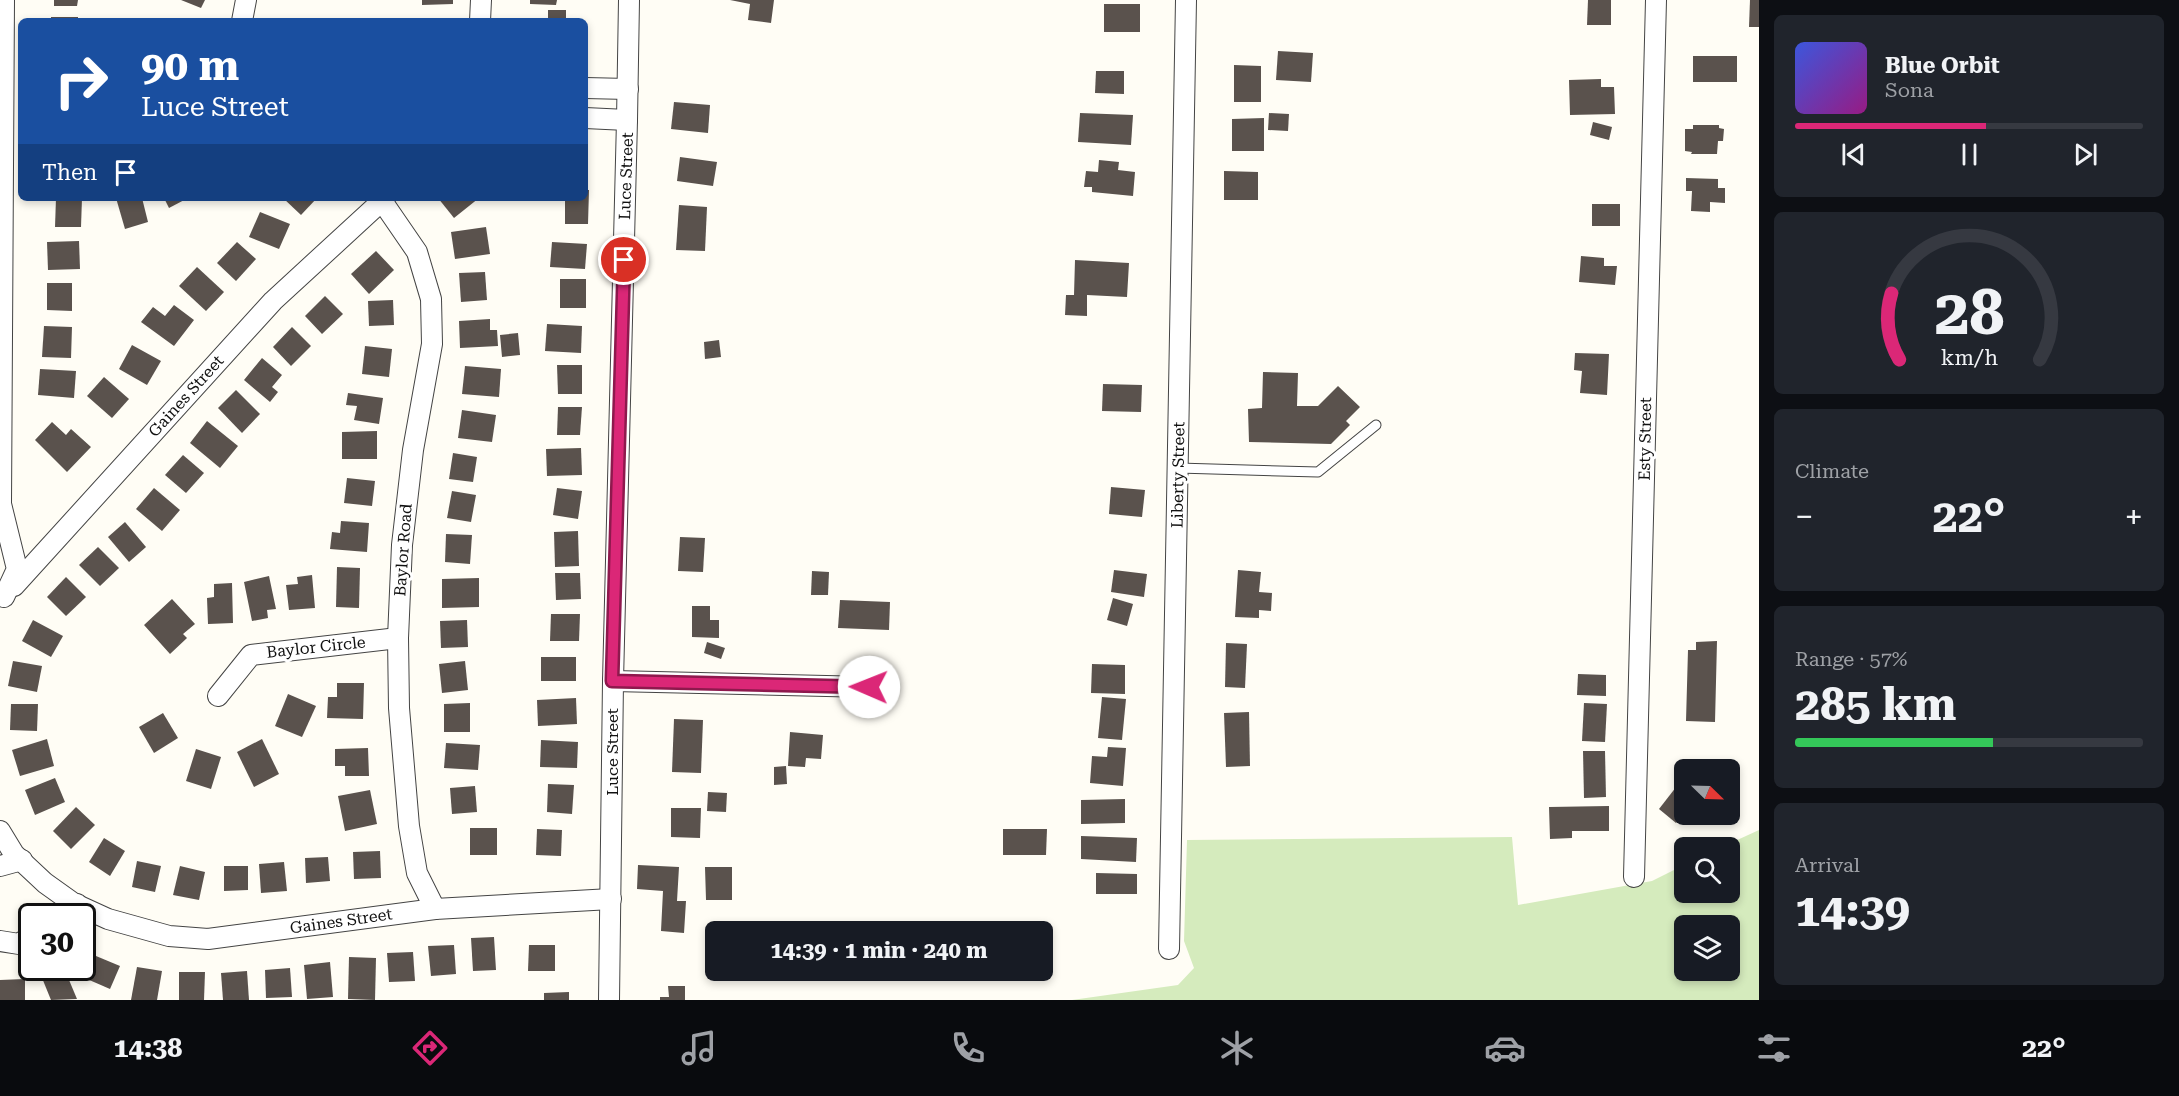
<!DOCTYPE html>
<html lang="en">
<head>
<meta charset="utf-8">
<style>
  :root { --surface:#171b24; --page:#20242c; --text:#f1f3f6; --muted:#9ea1a6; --line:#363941; --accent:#db2777 }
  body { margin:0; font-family:"Roboto Serif",serif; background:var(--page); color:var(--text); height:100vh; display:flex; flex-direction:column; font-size:22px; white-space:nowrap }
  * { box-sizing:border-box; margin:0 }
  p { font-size:20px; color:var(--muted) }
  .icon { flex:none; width:33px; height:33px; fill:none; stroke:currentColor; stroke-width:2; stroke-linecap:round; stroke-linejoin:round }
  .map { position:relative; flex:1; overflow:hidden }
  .details { display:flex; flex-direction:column; gap:15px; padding:15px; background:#0d0f14; width:420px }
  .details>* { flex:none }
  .hud { position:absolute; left:18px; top:18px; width:570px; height:183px; border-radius:9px; box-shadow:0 3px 9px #0003; background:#1a4fa0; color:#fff; overflow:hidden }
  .needle { width:39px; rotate:113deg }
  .fabs { position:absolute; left:1674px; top:759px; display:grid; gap:12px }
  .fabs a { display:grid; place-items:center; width:66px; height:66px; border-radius:9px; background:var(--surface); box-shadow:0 3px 9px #0003; font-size:30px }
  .speed { position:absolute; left:18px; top:903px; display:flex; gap:12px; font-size:30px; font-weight:700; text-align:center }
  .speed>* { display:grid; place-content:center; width:78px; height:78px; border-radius:50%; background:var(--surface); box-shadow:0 3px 9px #0003; line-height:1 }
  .speed .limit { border:3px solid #111; border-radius:9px; background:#fff; color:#111 }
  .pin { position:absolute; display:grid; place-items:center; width:51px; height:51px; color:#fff; margin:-26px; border:3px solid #fff; border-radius:50%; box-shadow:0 2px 6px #0007 }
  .me { position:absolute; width:66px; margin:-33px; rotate:271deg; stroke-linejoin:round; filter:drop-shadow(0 0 4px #0008) }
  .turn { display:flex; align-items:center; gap:21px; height:126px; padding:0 24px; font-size:27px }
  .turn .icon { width:78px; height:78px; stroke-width:2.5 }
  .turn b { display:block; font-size:42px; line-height:51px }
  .then { display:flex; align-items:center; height:57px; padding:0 24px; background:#0003; gap:12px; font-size:22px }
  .big { font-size:45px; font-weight:700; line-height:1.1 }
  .details .widget { flex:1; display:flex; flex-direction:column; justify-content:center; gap:9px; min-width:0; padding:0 21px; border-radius:9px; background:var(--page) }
  .details .dial { align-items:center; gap:0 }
  .dial svg { height:156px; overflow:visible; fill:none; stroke:var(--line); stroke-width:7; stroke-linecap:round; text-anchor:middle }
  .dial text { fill:var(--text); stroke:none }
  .song { display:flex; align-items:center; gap:18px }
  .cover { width:72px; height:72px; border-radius:9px; background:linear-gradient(135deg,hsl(230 70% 55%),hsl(310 70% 35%)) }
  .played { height:6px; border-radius:3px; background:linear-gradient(90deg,var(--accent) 55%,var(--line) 55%) }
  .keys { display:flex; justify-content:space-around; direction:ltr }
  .heat { display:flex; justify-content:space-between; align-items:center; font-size:33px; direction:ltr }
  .charge { height:9px; border-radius:4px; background:linear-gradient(90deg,#34c759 57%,var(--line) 0) }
  .trip { position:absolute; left:705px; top:921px; width:348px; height:60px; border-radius:9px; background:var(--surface); box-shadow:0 3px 9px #0003; font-weight:700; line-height:60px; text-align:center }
  .menu { display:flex; height:96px; justify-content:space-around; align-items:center; background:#090b0e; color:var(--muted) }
  .menu .icon { width:42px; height:42px }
  .menu .selected { color:var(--accent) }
  .menu b { font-size:27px; color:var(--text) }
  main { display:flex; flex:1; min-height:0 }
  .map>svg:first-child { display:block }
  .green { fill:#d5ebbd; fill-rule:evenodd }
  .building { fill:#5a524d }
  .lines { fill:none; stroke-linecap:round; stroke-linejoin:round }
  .lane-casing { stroke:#444; stroke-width:11 }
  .street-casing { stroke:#444; stroke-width:22 }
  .lane { stroke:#fff; stroke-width:9 }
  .street { stroke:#fff; stroke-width:20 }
  .route-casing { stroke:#8e194d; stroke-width:15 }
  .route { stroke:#db2777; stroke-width:10 }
  .labels { text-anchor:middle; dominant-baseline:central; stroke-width:6; stroke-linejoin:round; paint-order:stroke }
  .street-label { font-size:16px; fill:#111; stroke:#fff }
</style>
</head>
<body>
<main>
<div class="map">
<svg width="1759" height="1000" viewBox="0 0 1759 1000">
  <rect width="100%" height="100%" fill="#fffdf5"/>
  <path class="green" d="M1759 830V1000H1072L1178 985 1194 968 1184 941 1187 840 1512 837 1518 905 1652 881 1684 865V892H1730V848L1722 847ZM1684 926H1730V970H1684Z"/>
  <g class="building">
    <polygon points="54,0 78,0 77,6 54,6"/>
    <polygon points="181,0 205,0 201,8"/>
    <polygon points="422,0 453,0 453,4 422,5"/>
    <polygon points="530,0 557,0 556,5 530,4"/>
    <polygon points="730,0 774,0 771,23 748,20 750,4"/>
    <polygon points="1588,0 1611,0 1611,25 1587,25"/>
    <polygon points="1750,0 1759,0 1759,27 1749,27"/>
    <rect x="1104" y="4" width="36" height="28"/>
    <rect x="548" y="10" width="18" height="11"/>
    <rect x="51" y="17" width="27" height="4"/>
    <polygon points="1278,51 1313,53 1311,82 1276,80"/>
    <rect x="1693" y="56" width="44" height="26"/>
    <polygon points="1234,65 1261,66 1261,102 1234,102"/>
    <polygon points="1096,71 1124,71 1124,94 1095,93"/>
    <polygon points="1601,79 1601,87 1614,87 1615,114 1570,115 1569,80"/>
    <polygon points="674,102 710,105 708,133 671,129"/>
    <polygon points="1080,113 1133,115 1131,145 1078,142"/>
    <polygon points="1269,113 1289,114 1288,131 1268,130"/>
    <polygon points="1264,118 1264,151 1232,151 1232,119"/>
    <polygon points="1593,122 1612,127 1609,140 1590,135"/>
    <polygon points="1693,125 1719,125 1719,128 1724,129 1723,141 1718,141 1717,154 1691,154 1692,152 1685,151 1685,129 1693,129"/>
    <polygon points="680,157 717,162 713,186 677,181"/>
    <polygon points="1099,160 1119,162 1118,170 1135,172 1133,196 1092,192 1092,187 1084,187 1086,171 1098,172"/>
    <polygon points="1224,171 1258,172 1258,200 1224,200"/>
    <polygon points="1686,178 1718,179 1718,188 1725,188 1725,203 1710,202 1710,212 1691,211 1692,191 1686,191"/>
    <polygon points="585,190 589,190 588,224 565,224 565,198 585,198"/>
    <polygon points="56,198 82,198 81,227 55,227"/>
    <polygon points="116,198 142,198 148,222 125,229"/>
    <polygon points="164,198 188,198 169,208"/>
    <polygon points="283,198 317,198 301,215"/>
    <polygon points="438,198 479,198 454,218"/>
    <rect x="1592" y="204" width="28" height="22"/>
    <polygon points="679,205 707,207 705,251 676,250"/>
    <polygon points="260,212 290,224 279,249 249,237"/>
    <polygon points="486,227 490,254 455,259 451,232"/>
    <polygon points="79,241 80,269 48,270 47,242"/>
    <polygon points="237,242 256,259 236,281 217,263"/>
    <polygon points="552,242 587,244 585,269 550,267"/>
    <polygon points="376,251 394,270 369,294 351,274"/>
    <polygon points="1581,256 1604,258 1604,266 1617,266 1615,285 1579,282"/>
    <polygon points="1075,260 1129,263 1127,297 1087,295 1087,316 1065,315 1066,295 1074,295"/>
    <polygon points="197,267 224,292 206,311 179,286"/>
    <polygon points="485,272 487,300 461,302 459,273"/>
    <rect x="560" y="279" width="26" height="29"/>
    <polygon points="47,283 72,283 72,311 47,310"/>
    <polygon points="325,296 343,314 322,334 305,316"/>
    <polygon points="393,300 394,325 369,326 368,301"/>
    <polygon points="174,305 194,320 174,346 141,322 153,307 165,316"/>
    <polygon points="490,319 490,330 497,330 498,346 460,348 459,321"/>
    <polygon points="547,324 582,326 581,353 545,351"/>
    <polygon points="44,326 72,327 71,358 42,357"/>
    <polygon points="292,327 311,346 291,366 273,347"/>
    <polygon points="518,333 520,355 502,357 500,335"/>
    <polygon points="719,340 721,357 705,359 704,342"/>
    <polygon points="132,345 161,361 147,385 119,369"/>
    <polygon points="365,346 392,349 389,377 362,374"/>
    <polygon points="1575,353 1609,354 1607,395 1580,393 1582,371 1574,370"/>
    <polygon points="262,358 282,375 272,387 278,392 270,402 244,380"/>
    <polygon points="557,365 582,365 582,394 558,394"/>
    <polygon points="465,366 501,369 499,397 462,394"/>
    <polygon points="40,369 76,371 74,398 38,395"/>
    <polygon points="1263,372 1298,373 1297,406 1318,406 1338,386 1360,407 1346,421 1350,425 1331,444 1249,442 1248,409 1262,408"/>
    <polygon points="104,377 129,399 112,418 87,396"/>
    <polygon points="1103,384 1142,385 1141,412 1102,411"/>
    <polygon points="236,390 260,414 242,433 218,408"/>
    <polygon points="348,393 383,398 379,424 354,420 357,406 346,405"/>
    <polygon points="558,407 582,407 580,435 557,435"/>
    <polygon points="462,410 496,415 492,442 458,438"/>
    <polygon points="207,421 238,446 220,468 190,443"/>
    <polygon points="52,422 66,435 71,429 91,447 67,472 35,440"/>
    <polygon points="377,431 377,459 342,459 342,432"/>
    <polygon points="581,448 582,475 547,476 546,449"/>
    <polygon points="453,453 477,457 473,482 449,479"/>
    <polygon points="183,455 204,473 186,493 165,475"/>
    <polygon points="347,478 375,481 372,506 344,503"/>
    <polygon points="1111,487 1145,490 1142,517 1109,514"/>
    <polygon points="154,488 180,510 162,531 136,509"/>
    <polygon points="557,488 582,491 578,519 553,515"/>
    <polygon points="452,491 476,495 471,522 447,518"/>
    <polygon points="341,521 369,523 367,552 330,549 332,532 340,533"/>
    <polygon points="125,522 146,547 129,562 108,537"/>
    <polygon points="578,531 579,566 555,567 554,532"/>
    <polygon points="446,534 472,535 470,564 445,562"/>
    <polygon points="680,537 705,538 703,572 678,571"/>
    <polygon points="98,547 119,568 100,586 79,565"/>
    <polygon points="337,567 360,568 359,608 336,607"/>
    <polygon points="1114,570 1147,574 1144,597 1111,592"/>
    <polygon points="1238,570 1261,572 1259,592 1272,593 1271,611 1259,610 1259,618 1235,617"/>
    <polygon points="812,571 829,572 828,595 811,595"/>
    <polygon points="555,573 580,573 581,599 556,600"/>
    <polygon points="312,575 315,608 289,610 286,585 298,584 297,577"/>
    <polygon points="269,576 276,609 267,610 268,618 252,621 244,582"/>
    <polygon points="66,577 86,597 66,616 47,597"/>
    <polygon points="479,578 479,607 442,608 442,579"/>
    <polygon points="232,583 233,623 208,624 207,598 214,597 214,584"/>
    <polygon points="1113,598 1133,604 1127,626 1107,620"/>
    <polygon points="172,599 195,624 183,634 187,638 170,654 144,625"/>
    <polygon points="840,600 890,602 889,630 838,628"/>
    <polygon points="692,606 710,606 710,620 719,620 719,638 692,637"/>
    <polygon points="551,614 580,614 579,641 550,641"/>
    <polygon points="33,620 63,636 51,657 22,641"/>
    <polygon points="467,620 468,647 441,648 440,621"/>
    <polygon points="1717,641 1715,722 1686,721 1688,650 1696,650 1696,642"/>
    <polygon points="707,642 725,648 721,659 704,653"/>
    <polygon points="1226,643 1247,644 1245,688 1225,687"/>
    <rect x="541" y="657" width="35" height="24"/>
    <polygon points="13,661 42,666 37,692 8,686"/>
    <polygon points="465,661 468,690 442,693 439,664"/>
    <polygon points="1092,664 1125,665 1125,694 1091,693"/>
    <polygon points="1578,674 1606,675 1606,696 1577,695"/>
    <polygon points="337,683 364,683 363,719 327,718 328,697 337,697"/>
    <polygon points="288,694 316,706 302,737 275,726"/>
    <polygon points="1102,697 1126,699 1122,740 1098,738"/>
    <polygon points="576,698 577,724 538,726 537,700"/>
    <polygon points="470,703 470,732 444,732 444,704"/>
    <polygon points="1584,703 1607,704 1605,742 1582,741"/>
    <polygon points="11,704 38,704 37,731 10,730"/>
    <polygon points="1249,712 1250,766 1226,767 1224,713"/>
    <polygon points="163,713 178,738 154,753 139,727"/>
    <polygon points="674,719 703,720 701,773 672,772"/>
    <polygon points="790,732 823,735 821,759 806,758 805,767 788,766"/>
    <polygon points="47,739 54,766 20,776 12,750"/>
    <polygon points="262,739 279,774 254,787 237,752"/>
    <polygon points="541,740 578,742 577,768 540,767"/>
    <polygon points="446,743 480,745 478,770 444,768"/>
    <polygon points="1108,747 1126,748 1123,786 1090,783 1092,756 1107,757"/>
    <polygon points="368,748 369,776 345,776 345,766 335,766 335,749"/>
    <polygon points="196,749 221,757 211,789 186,781"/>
    <polygon points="1583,751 1605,751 1606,797 1584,798"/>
    <polygon points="786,766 787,784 774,785 774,767"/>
    <polygon points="55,778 65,802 35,815 25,790"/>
    <polygon points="1680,782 1684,786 1684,812 1676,823 1659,809"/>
    <polygon points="548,784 574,785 572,814 547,812"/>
    <polygon points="475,786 477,812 452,814 450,788"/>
    <polygon points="370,790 377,824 345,831 338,796"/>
    <polygon points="708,792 727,793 726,812 707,811"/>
    <polygon points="1125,799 1125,823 1081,824 1081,800"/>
    <polygon points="1609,806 1609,831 1572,831 1572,838 1550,839 1549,807"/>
    <polygon points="76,807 95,825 71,849 53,831"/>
    <polygon points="671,808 701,808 700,838 671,837"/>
    <rect x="470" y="828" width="27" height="27"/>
    <polygon points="537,829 562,830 561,856 536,855"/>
    <polygon points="1003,829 1047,829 1046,855 1003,855"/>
    <polygon points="1081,836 1137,838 1136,862 1081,859"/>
    <polygon points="104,838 125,851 110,876 89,862"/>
    <polygon points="380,851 381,878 354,879 353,852"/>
    <polygon points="328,857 330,881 306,883 305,858"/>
    <polygon points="137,861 161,866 155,892 132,887"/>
    <polygon points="284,862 287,891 261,893 259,864"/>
    <polygon points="638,865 679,867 677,901 686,901 684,933 661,931 663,891 637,889"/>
    <polygon points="180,866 205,872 199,900 173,895"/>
    <polygon points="224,866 248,866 248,890 224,891"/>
    <polygon points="705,867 732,867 732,900 706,900"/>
    <polygon points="1096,873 1137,874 1137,894 1096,894"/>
    <polygon points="494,937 496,970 473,971 471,938"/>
    <polygon points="454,945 456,974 431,976 428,946"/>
    <polygon points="529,945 555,945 555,971 528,971"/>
    <polygon points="413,952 415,981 389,982 387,953"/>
    <polygon points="96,956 120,966 110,989 87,979"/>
    <polygon points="349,957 376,958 375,1000 348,999"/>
    <polygon points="330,962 333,997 307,999 304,965"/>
    <polygon points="137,967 162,971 157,1000 131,1000"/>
    <polygon points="53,968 64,968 77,999 51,1000 40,973"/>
    <polygon points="290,968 292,997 266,998 265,970"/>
    <polygon points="247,971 249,1000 223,1000 221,973"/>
    <polygon points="179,972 205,972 204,1000 179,1000"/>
    <polygon points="25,979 25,1000 0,1000 0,980"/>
    <polygon points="668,986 685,986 685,1000 660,1000 660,997 669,997"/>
    <polygon points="569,992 569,1000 544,1000 544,993"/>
  </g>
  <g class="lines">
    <defs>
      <polyline id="lane" points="1178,468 1318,472 1376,425"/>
      <g id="street">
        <polyline points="4,0 1,504 17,569 4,597"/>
        <polyline points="242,21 246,0"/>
        <polyline points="480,21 481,0"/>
        <polyline points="585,88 628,89"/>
        <polyline points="585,118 627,120"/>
        <polyline points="382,201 417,252 431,299 432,344 413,450 402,545 398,638 399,708 409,826 417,873 435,909"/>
        <polyline points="14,586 273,301 385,198"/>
        <polyline points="613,681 869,687"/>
        <polyline points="218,696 251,655 398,638"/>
        <polyline points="0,831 14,854 45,883 73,903 108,919 169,936 208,939 435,909 611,899"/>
        <polyline points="0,866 22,860"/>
        <polyline points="1634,877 1656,0"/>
        <polyline points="58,916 77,904"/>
        <polyline points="0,941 19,944 32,935"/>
        <polyline points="1169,949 1186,0"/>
        <polyline points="609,1000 613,681 627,120 629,0"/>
      </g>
    </defs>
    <use href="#lane" class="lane-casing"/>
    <use href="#street" class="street-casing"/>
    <use href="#lane" class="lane"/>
    <use href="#street" class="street"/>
  </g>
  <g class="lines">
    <defs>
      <polyline id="route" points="624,260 612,681 869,687"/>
    </defs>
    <use href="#route" class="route-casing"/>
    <use href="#route" class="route"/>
  </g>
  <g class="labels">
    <g class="street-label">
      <text transform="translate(626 176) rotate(-88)">Luce Street</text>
      <text transform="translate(186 396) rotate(-48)">Gaines Street</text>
      <text transform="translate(1645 439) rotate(-89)">Esty Street</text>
      <text transform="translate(1178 475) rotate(-89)">Liberty Street</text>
      <text transform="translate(403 550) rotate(-86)">Baylor Road</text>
      <text transform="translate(316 647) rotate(-6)">Baylor Circle</text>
      <text transform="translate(612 752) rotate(-90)">Luce Street</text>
      <text transform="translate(341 921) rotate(-8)">Gaines Street</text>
    </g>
  </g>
</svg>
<div class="fabs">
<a><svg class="needle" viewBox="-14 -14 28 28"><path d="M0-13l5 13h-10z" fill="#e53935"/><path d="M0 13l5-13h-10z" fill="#9ea1a6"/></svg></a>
<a><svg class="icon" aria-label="search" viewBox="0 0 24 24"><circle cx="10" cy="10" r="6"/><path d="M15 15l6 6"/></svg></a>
<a><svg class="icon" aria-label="layers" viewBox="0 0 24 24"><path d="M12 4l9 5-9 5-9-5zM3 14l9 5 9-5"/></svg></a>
</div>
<div class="speed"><div class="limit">30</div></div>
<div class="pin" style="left:624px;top:260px;background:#d93025"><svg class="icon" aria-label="arrive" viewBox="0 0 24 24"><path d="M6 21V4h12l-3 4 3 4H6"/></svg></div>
<svg class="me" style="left:869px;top:687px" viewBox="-20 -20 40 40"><circle r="19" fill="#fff"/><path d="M0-13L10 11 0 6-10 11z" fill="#db2777"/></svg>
<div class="trip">14:39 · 1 min · 240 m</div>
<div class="hud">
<div class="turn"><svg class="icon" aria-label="right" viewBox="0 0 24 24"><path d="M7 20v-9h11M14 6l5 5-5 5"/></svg><div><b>90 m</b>Luce Street</div></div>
<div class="then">Then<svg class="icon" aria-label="arrive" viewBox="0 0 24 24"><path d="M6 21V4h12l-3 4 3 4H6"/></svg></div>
</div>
</div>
<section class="details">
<div class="widget">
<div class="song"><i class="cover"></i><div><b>Blue Orbit</b><p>Sona</p></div></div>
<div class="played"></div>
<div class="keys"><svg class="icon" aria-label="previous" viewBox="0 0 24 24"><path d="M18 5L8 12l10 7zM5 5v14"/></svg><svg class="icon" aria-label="pause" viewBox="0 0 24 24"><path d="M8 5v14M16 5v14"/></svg><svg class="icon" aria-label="next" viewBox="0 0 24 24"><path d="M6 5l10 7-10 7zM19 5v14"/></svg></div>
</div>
<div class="widget dial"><svg viewBox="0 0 100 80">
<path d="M14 69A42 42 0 1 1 86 69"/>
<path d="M14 69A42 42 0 0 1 10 35" stroke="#db2777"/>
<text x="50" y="56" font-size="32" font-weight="700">28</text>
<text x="50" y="72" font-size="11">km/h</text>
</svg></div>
<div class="widget"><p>Climate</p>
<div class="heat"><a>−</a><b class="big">22°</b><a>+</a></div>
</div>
<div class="widget"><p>Range · 57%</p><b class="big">285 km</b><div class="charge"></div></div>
<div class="widget"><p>Arrival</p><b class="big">14:39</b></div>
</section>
</main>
<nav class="menu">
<b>14:38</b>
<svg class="icon selected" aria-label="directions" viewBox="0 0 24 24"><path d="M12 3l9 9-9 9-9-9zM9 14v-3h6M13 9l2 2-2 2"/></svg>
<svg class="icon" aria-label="music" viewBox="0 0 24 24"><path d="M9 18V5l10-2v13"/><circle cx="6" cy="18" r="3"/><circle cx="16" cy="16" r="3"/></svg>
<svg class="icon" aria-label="phone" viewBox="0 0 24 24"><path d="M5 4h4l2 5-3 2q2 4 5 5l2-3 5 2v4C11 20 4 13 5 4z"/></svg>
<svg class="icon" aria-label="climate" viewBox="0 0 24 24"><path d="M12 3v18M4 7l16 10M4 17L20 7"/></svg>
<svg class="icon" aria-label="car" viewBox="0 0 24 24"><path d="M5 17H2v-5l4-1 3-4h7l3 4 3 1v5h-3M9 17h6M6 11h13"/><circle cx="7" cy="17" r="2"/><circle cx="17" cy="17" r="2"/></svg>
<svg class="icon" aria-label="filters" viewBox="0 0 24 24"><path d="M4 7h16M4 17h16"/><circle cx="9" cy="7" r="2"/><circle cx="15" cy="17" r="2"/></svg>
<b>22°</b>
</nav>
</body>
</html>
